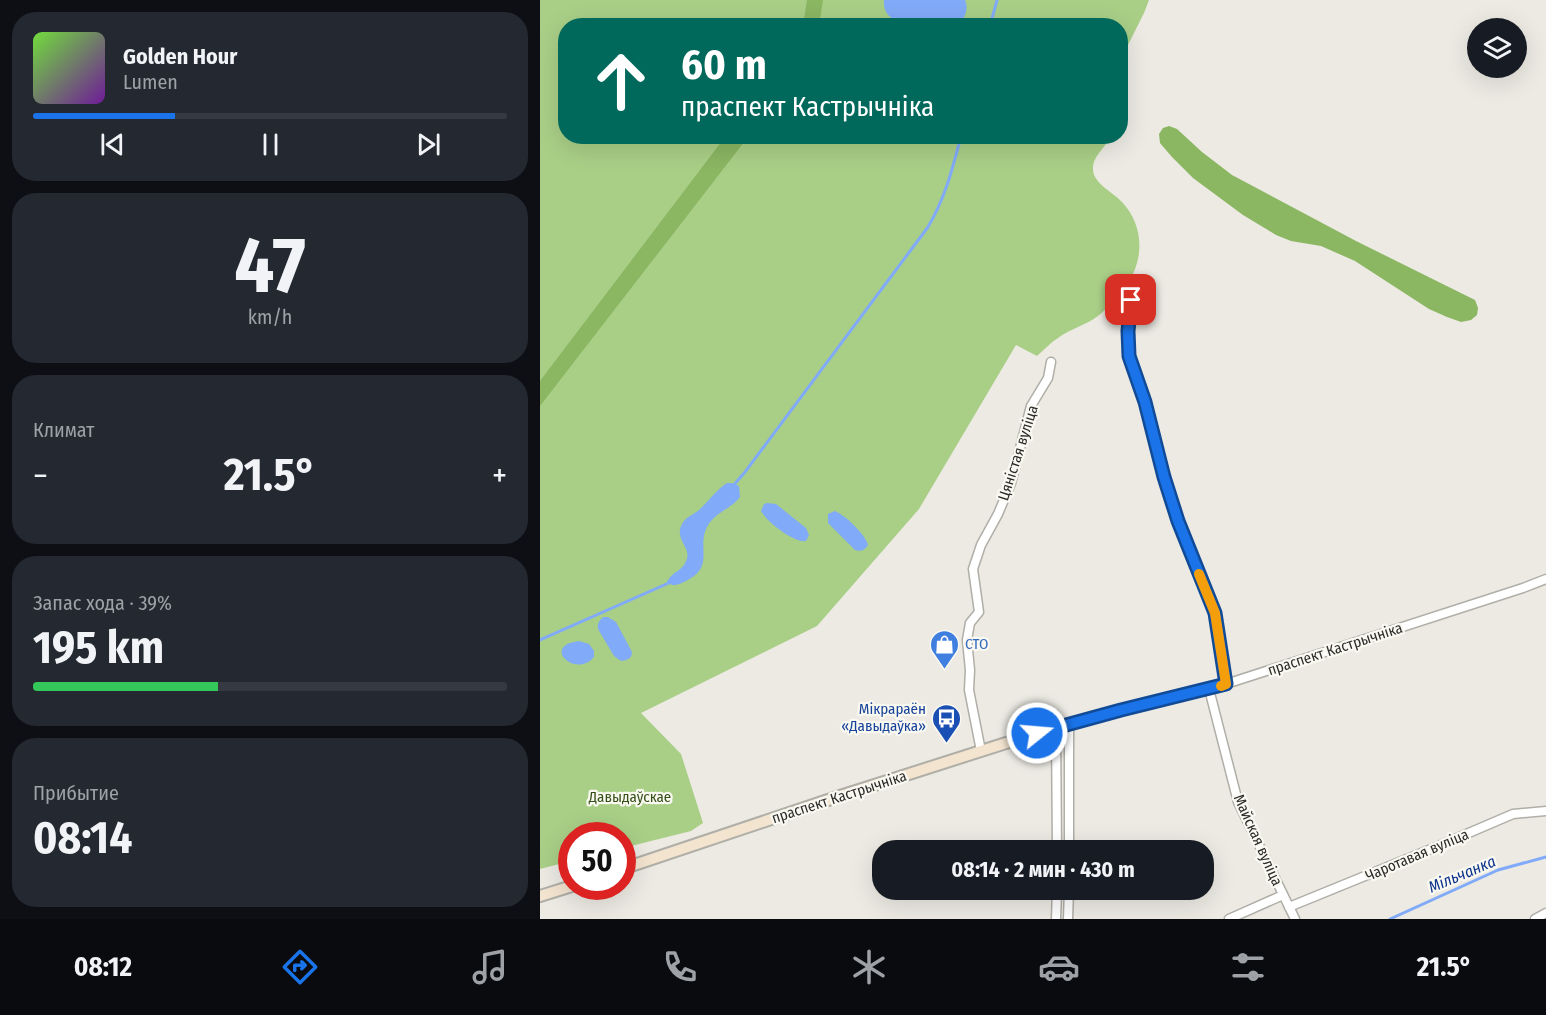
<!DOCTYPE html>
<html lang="ru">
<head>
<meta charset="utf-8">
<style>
  :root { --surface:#171b24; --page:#242831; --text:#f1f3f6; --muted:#9ea1a6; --line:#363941; --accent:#1a73e8 }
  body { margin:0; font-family:"Fira Sans Condensed",sans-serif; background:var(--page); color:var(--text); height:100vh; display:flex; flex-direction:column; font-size:22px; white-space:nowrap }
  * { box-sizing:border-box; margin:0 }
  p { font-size:20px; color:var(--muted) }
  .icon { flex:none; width:33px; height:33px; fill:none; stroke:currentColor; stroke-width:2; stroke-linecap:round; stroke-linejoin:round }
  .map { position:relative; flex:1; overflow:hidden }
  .sheet { display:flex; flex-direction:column; gap:12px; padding:12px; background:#0d0f14; width:540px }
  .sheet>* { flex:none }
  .banner { position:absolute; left:18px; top:18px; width:570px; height:126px; border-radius:24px; box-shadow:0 6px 24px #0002; background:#00695c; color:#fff; overflow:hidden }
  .buttons { position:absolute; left:927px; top:18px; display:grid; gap:12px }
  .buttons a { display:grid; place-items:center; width:60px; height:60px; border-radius:50%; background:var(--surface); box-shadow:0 6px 24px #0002; font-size:30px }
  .speed { position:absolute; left:18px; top:822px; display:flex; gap:12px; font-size:30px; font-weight:700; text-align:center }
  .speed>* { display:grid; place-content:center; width:78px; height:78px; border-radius:50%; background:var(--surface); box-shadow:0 6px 24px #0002; line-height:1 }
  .speed .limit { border:9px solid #d22; background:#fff; color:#111 }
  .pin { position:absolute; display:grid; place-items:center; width:51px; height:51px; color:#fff; margin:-26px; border-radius:12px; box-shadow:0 3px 9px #0006 }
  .me { position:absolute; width:66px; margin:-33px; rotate:73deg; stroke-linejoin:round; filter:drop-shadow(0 0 4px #0008) }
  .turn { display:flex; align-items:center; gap:21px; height:126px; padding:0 24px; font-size:27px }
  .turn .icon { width:78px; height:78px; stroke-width:2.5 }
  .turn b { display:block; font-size:42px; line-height:51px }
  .big { font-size:45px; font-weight:700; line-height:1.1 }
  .sheet .tile { flex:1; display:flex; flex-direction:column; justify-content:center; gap:9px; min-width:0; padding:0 21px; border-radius:24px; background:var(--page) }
  .sheet .dial { align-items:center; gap:0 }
  .dial b { font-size:78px; line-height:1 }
  .song { display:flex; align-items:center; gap:18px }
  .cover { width:72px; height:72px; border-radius:9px; background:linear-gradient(135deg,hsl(100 70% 55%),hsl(280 70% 35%)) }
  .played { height:6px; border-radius:3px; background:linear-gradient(90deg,var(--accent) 30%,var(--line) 30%) }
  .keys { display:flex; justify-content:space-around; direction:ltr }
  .heat { display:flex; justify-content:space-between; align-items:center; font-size:33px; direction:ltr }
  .charge { height:9px; border-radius:4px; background:linear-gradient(90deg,#34c759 39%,var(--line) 0) }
  .trip { position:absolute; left:332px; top:840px; width:342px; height:60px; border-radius:24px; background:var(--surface); box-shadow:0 6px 24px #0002; font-weight:700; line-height:60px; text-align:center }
  .tabs { display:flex; height:96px; justify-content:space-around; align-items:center; background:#090b0e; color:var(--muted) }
  .tabs .icon { width:42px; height:42px }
  .tabs .active { color:var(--accent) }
  .tabs b { font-size:27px; color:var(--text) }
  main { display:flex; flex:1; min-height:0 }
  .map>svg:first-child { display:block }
  .green { fill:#a9cf87 }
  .forest { fill:#8bb662 }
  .water { fill:#81aaf8 }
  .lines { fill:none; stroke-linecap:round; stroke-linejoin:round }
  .stream { stroke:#81aaf8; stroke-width:3 }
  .minor-casing { stroke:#afaea7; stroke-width:11 }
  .secondary-casing { stroke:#afaea7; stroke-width:14 }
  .minor { stroke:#fff; stroke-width:8 }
  .secondary { stroke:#f3e4d0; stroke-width:10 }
  .route-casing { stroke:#114b97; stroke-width:15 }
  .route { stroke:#1a73e8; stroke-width:10 }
  .slow { stroke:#f59e0b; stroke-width:10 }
  .labels { text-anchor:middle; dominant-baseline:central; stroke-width:4.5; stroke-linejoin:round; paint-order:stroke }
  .street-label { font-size:15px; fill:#2c2b29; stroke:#f9f8f1 }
  .shop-label { font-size:15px; fill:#366cbe; stroke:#f9f8f1; text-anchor:start }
  .transit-label { font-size:15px; fill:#164399; stroke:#f9f8f1; text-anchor:end }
  .park-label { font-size:15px; fill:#355016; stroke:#f9f8f1 }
  .water-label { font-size:16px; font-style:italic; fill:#0c348c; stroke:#f9f8f1 }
</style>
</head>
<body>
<main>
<section class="sheet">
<div class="tile">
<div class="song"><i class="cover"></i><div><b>Golden Hour</b><p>Lumen</p></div></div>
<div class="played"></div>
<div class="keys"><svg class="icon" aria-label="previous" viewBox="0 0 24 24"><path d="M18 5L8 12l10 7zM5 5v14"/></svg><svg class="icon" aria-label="pause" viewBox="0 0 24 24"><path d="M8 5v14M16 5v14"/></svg><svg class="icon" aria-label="next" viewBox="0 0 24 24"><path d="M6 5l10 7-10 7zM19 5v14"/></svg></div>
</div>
<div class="tile dial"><b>47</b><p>km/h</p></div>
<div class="tile"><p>Климат</p>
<div class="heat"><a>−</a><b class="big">21.5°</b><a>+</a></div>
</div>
<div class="tile"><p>Запас хода · 39%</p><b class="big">195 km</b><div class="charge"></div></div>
<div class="tile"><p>Прибытие</p><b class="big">08:14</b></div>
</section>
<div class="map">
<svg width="1006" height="919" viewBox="0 0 1006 919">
  <rect width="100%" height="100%" fill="#eceae3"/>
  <path class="green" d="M0 0H609L604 13 582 57 581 65 580 26H26V136L570 137C566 147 553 156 553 168 552 183 573 192 582 202 605 226 605 264 583 289 578 295 564 312 558 316 546 325 530 329 518 338 510 343 504 350 497 356L476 345 379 509 277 626 101 713 141 754 163 823 151 831 83 848 82 836H32L31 861 0 869Z"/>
  <g class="forest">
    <polygon points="267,0 283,0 279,25 263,25"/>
    <polygon points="629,126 637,129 662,152 692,175 816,241 935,300 938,308 937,315 931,320 921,322 907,317 889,309 815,261 781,246 751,241 736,235 703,215 653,178 632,157 620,143 619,134 623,128"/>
    <polygon points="185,137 208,137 0,406 0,381"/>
  </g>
  <g class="water">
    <path d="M344 0H425C429 9 425 18 418 25 398 26 341 33 344 0Z"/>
    <path d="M187 483H192L199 486 200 497C191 509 176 512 168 525 155 548 177 567 144 582 137 585 133 587 127 582 131 572 143 571 146 561 151 550 141 544 140 534 139 530 141 525 144 521 148 516 154 514 159 510 169 501 176 490 187 483Z"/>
    <path d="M227 503 236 504 266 528 269 535 266 541C254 543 227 522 221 511L224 504Z"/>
    <path d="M295 511C305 515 325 534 328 545 325 550 321 552 315 550L288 523V514Z"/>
    <path d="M63 617H68L76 622 92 652C92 659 87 660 81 661L74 656 58 629C57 624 59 621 63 617Z"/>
    <path d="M39 641 49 644 54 651V657C36 679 0 646 39 641Z"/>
  </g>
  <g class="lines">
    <g class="stream">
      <polyline points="450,26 457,0"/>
      <path d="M193 486 205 472 388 227C406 196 412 170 421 136"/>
      <polyline points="0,640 131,582"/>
      <polyline points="850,919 958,870 1006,857"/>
    </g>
    <defs>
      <g id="minor">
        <polyline points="591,300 588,331 589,356 605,402 624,477 638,521 675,613 686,684"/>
        <polyline points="669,689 698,802 755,919"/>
        <polyline points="441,751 429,690 430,670 427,640 430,623 439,612 433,569 441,545 458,514 471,483 491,406 508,378 511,362"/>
        <polyline points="517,850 516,727 686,684 983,588 1006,579"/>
        <polyline points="529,850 529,723"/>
        <polyline points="749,907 896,847 973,814 1006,811"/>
        <polyline points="516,919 517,890"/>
        <polyline points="528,919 529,890"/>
        <polyline points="689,919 743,895"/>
        <polyline points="995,919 1006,913"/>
      </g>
      <g id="secondary">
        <polyline points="82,869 297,797 516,727"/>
        <polyline points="0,896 32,886"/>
      </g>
    </defs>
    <use href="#minor" class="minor-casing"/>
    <use href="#secondary" class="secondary-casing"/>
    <use href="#minor" class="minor"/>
    <use href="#secondary" class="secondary"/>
  </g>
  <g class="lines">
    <defs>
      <polyline id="route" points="497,733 581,710 686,684 675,613 638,521 624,477 605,402 589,356 588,331 591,300"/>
    </defs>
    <use href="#route" class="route-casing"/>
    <use href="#route" class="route"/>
    <polyline class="slow" points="659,574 675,613 686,684 681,686"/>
  </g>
  <defs>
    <symbol id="shop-pin" viewBox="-11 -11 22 30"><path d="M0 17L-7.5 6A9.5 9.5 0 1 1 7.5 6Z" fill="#3f7fe0" stroke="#f9f8f1"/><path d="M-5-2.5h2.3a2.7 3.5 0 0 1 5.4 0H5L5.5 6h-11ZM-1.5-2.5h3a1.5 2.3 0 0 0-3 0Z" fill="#fff"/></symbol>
    <symbol id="bus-pin" viewBox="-11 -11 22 30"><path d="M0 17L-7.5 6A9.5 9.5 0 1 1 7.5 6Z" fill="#1a4fb4" stroke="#f9f8f1"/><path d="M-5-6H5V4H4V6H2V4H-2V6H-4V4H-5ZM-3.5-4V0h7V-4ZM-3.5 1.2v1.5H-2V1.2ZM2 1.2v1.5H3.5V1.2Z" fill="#fff"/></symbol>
  </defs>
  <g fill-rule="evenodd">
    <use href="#shop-pin" x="388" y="628" width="33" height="45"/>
    <use href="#bus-pin" x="390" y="702" width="33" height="45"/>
  </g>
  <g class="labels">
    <g class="street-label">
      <text transform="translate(478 453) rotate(-72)">Цяністая вуліца</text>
      <text transform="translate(795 649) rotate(-18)">праспект Кастрычніка</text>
      <text transform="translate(299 797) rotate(-18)">праспект Кастрычніка</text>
      <text transform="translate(718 840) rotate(66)">Майская вуліца</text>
      <text transform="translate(877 855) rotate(-23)">Чаротавая вуліца</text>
    </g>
    <g class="shop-label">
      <text x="425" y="644">СТО</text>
    </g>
    <g class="transit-label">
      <text x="386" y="709">Мікрараён<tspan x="386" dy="17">«Давыдаўка»</tspan></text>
    </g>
    <g class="park-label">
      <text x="90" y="797">Давыдаўскае</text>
    </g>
    <g class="water-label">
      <text transform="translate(922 874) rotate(-23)">Мільчанка</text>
    </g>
  </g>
</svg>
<div class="buttons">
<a><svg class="icon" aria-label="layers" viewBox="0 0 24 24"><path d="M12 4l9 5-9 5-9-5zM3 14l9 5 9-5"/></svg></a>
</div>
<div class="speed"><div class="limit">50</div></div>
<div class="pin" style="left:591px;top:300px;background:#d93025"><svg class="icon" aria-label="arrive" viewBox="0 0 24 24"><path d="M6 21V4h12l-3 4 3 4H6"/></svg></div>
<svg class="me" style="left:497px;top:733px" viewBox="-20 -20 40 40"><circle r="17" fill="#1a73e8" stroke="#fff" stroke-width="3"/><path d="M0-11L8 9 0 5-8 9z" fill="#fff"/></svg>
<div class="trip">08:14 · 2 мин · 430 m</div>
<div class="banner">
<div class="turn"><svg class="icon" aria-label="ahead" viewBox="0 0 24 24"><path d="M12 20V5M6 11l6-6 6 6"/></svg><div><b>60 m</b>праспект Кастрычніка</div></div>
</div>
</div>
</main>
<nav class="tabs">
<b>08:12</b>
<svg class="icon active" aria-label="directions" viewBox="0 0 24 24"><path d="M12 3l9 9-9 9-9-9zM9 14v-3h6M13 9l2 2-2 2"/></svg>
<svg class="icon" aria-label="music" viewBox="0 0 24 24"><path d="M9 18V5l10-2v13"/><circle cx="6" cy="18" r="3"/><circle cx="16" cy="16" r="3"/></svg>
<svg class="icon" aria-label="phone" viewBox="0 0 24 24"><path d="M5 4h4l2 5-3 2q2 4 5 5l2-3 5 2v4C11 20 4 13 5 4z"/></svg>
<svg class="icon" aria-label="climate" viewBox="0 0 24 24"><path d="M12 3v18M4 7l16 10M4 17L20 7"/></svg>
<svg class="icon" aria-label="car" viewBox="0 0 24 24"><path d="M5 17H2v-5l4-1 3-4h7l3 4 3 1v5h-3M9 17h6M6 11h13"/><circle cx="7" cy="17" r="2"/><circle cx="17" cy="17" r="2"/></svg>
<svg class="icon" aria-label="filters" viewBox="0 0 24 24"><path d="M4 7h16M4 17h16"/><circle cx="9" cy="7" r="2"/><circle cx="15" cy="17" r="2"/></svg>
<b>21.5°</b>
</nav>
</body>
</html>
